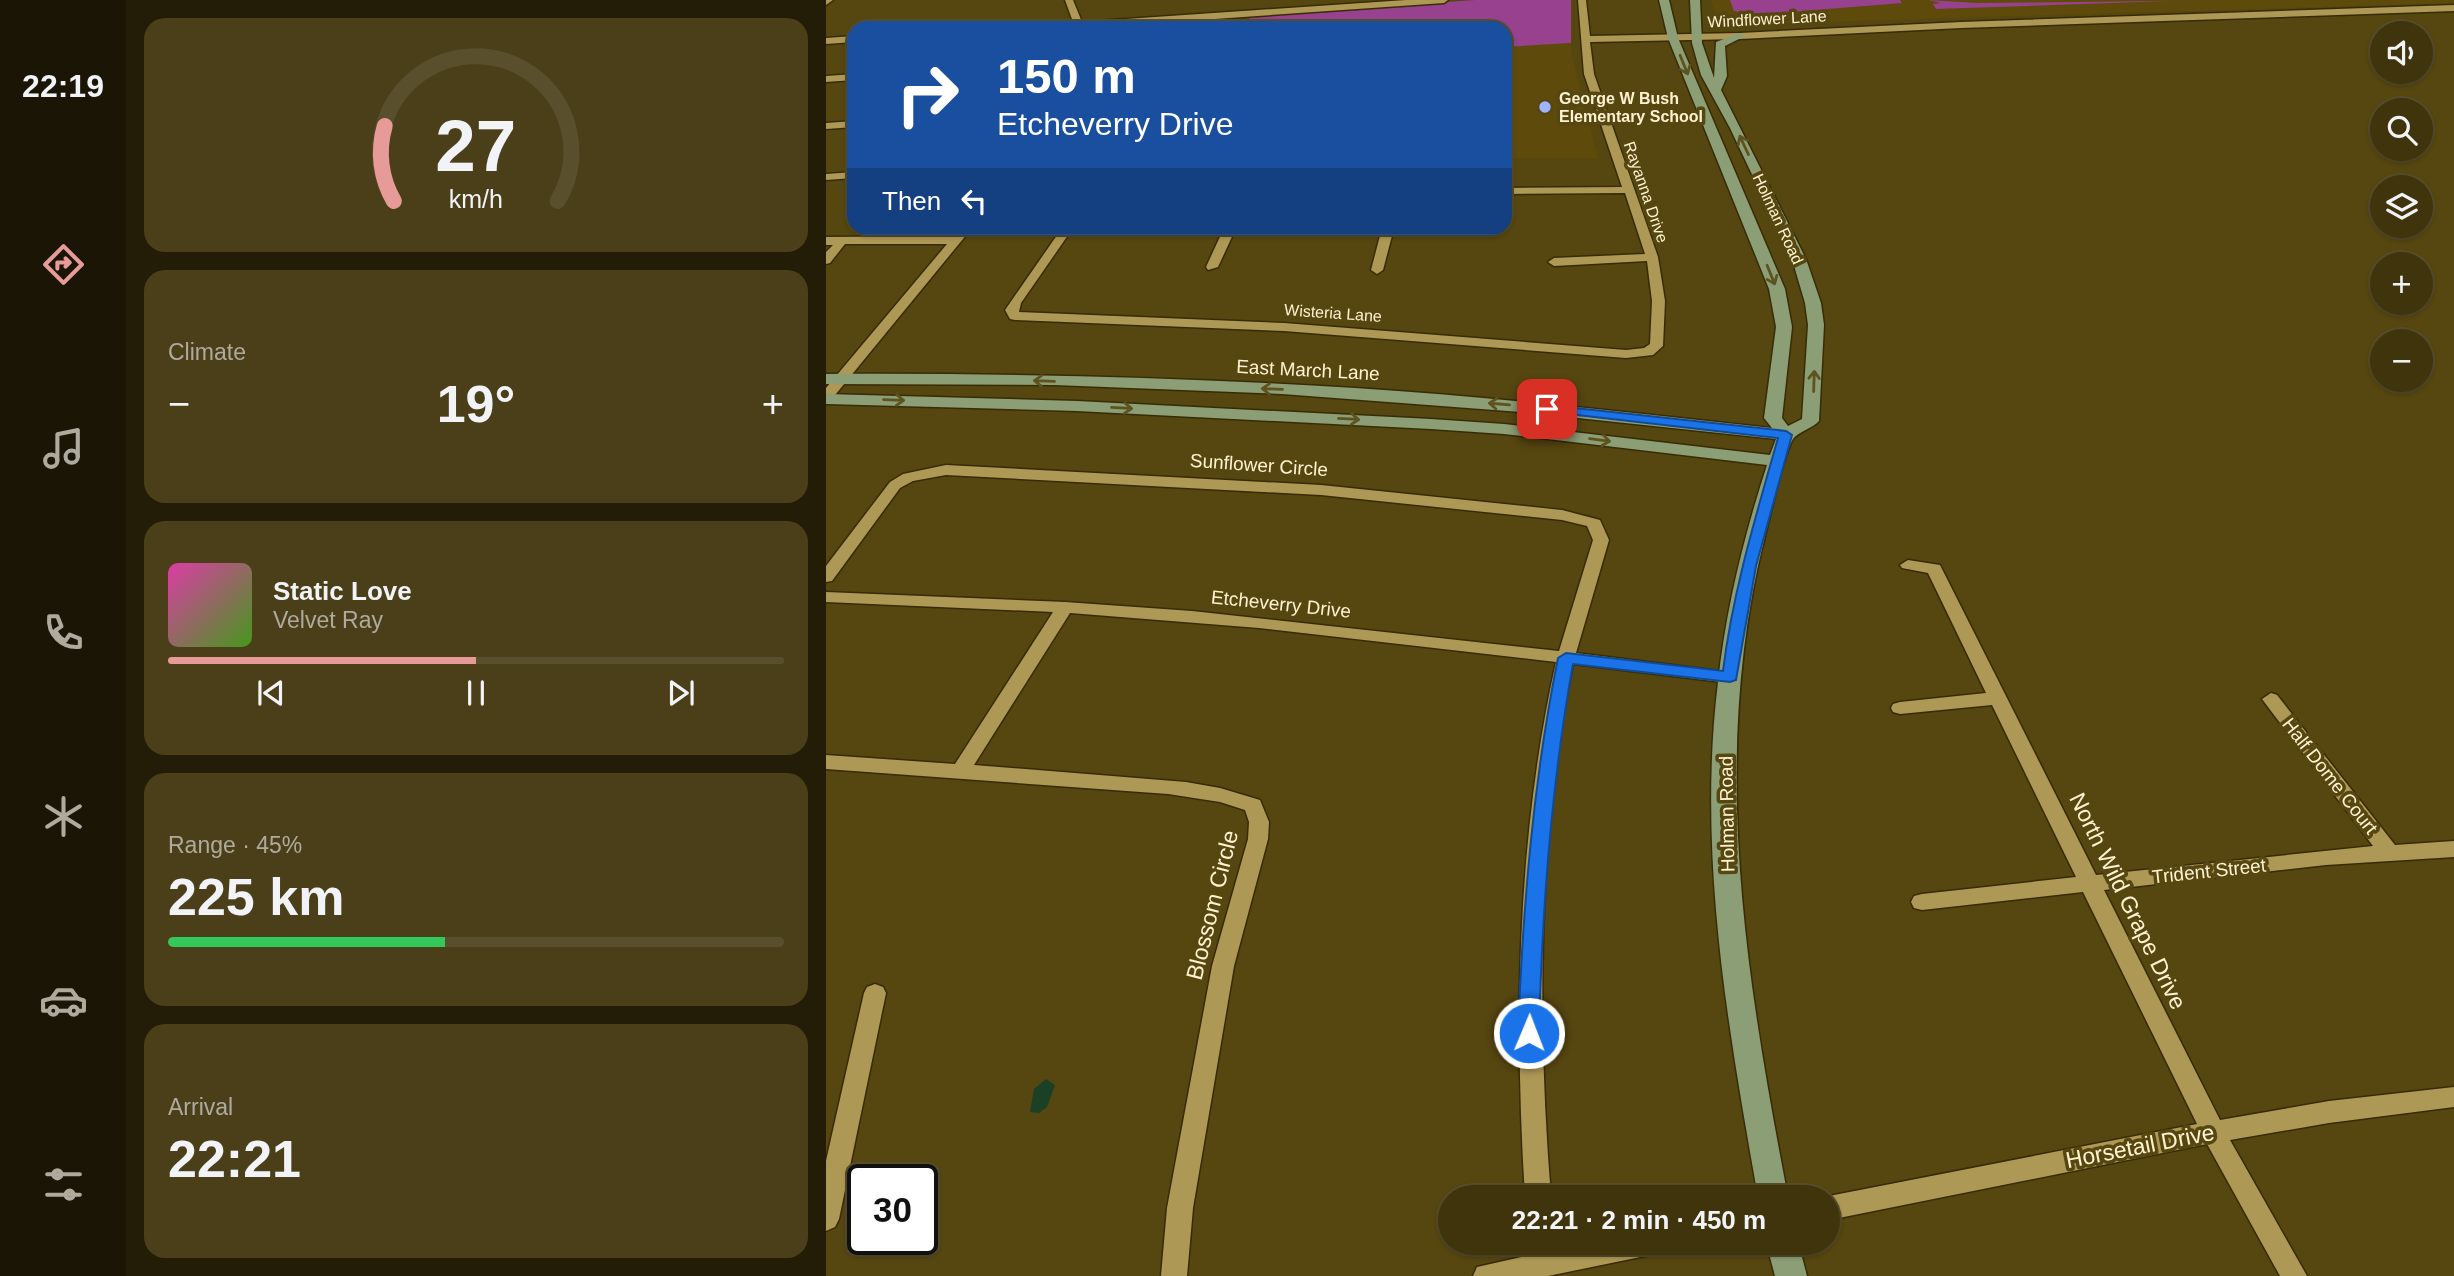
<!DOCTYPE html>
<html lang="en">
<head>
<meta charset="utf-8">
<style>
  :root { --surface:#40340c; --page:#4b3f1a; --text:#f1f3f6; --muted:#aeaa9d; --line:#594f2d; --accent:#e69b98 }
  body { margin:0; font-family:Helvetica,sans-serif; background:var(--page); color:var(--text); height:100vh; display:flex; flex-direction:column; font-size:26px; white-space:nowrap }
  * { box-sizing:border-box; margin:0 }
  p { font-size:23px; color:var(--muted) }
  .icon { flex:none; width:38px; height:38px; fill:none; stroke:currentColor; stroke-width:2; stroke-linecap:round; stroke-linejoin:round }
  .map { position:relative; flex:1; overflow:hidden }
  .details { display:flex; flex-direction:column; gap:18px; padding:18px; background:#231d07; width:700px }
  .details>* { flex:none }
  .guide { position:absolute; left:21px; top:21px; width:665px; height:214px; border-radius:21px; box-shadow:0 2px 5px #0004,0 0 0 2px var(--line); background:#1a4fa0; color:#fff; overflow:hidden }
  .fabs { position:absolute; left:1544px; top:21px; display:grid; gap:14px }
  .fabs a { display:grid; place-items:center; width:63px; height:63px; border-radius:50%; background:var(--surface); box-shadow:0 2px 5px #0004,0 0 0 2px var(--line); font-size:35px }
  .speed { position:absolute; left:21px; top:1164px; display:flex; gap:14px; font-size:35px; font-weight:700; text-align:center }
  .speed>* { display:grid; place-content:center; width:91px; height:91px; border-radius:50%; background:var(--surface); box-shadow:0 2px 5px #0004,0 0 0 2px var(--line); line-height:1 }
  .speed .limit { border:4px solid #111; border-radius:10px; background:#fff; color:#111 }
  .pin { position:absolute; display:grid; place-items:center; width:60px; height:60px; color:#fff; margin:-30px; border-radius:14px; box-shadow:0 4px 10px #0006 }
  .me { position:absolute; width:77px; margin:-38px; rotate:1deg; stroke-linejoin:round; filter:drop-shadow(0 0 5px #0008) }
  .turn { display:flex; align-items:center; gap:24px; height:147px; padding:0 35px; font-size:32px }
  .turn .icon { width:91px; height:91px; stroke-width:2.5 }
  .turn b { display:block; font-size:49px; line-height:60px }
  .then { display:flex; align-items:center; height:66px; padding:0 35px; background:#0003; gap:14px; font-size:26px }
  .big { font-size:52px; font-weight:800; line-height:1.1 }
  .details .tile { flex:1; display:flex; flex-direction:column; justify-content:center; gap:10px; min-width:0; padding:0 24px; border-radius:21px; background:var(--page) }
  .details .dial { align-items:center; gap:0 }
  .dial svg { height:182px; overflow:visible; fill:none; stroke:var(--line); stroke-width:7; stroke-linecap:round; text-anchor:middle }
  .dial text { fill:var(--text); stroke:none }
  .song { display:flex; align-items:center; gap:21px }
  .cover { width:84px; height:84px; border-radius:10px; background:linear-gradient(135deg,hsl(320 70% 55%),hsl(100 70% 35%)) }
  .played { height:7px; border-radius:4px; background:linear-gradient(90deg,var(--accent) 50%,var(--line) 50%) }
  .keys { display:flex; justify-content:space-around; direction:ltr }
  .heat { display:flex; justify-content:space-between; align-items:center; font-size:38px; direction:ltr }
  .charge { height:10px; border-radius:5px; background:linear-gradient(90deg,#34c759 45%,var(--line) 0) }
  .trip { position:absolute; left:612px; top:1185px; width:402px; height:70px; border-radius:35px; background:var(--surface); box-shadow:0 2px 5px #0004,0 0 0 2px var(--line); font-weight:800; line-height:70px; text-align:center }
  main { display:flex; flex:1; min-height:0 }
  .menu { display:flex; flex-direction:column; width:126px; justify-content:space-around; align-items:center; background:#1a1505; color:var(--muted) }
  .menu .icon { width:49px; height:49px }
  .menu .selected { color:var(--accent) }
  .menu b { font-size:32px; color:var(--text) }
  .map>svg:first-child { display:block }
  .built { fill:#5e4b0b }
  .green { fill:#97418f }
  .water { fill:#1a4025 }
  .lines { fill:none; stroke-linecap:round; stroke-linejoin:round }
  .street-casing { stroke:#382c07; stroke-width:3 }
  .secondary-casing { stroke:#382c07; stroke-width:3 }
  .street { fill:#ae9855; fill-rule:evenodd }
  .secondary { fill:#8b9e75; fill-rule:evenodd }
  .oneway { stroke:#5e531f }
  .route { fill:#1a73e8; stroke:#114b97; stroke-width:2 }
  .poi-dot { fill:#9eb4fd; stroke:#564610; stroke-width:2.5 }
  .labels { text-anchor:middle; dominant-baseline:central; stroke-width:7; stroke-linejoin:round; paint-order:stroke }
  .far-street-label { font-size:16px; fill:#fef2d1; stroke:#564610 }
  .far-poi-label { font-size:16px; font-weight:bold; fill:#fef2d1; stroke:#564610; text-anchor:start }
  .street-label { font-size:19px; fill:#fef2d1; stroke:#564610 }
  .near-street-label { font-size:23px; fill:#fef2d1; stroke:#564610 }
</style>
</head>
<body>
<main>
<nav class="menu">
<b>22:19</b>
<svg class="icon selected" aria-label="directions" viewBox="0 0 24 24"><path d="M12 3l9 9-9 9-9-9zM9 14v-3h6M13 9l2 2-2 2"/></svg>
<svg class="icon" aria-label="music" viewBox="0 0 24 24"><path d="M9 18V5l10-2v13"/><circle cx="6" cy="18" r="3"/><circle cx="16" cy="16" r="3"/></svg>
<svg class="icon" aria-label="phone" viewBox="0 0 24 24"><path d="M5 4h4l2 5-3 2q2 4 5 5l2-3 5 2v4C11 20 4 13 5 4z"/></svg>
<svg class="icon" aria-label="climate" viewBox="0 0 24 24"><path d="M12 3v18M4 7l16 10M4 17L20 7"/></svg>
<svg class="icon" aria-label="car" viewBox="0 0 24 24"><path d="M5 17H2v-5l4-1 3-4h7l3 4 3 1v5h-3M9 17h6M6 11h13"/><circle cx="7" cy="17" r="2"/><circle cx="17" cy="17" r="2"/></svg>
<svg class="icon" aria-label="filters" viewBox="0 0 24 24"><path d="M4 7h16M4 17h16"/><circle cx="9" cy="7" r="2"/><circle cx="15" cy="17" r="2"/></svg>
</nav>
<section class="details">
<div class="tile dial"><svg viewBox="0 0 100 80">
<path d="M14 69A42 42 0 1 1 86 69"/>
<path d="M14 69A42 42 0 0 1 10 36" stroke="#e69b98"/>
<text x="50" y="56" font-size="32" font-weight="700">27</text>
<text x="50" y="72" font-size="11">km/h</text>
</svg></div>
<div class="tile"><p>Climate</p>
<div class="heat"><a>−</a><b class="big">19°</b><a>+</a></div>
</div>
<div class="tile">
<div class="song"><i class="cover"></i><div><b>Static Love</b><p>Velvet Ray</p></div></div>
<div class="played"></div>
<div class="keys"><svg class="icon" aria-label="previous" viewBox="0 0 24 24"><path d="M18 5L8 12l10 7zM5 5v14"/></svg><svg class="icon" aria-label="pause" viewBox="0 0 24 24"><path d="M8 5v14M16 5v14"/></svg><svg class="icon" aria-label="next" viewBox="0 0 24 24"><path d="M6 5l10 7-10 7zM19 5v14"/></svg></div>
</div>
<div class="tile"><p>Range · 45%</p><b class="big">225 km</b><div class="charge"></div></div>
<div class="tile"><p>Arrival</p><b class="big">22:21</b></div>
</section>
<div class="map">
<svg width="1628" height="1276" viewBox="0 0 1628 1276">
  <rect width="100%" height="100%" fill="#564610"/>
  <g class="built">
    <polygon points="885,0 1628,0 1628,3 892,25"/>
    <polygon points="745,43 746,57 772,158 679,158 679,47"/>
  </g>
  <g class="green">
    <polygon points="649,0 745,0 745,43 679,47 679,28 425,28 423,16"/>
    <polygon points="904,0 1074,0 1076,3 929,15 908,11"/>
    <polygon points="1102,0 1151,3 1343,1 1110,9 1107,4 1115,3"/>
  </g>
  <polygon class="water" points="220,1079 229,1085 221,1107 213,1113 204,1112 208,1089"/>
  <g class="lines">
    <defs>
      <g id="street">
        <polygon points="0,0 7,0 0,5"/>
        <polygon points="239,0 247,0 256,22 580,0 622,0 618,3 259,28 198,28 202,25 247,22"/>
        <polygon points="752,0 760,0 764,36 914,33 1135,22 1628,5 1628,11 1135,28 914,39 764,42 768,74 832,257 839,301 837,346 827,355 800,358 458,331 189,320 184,319 179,310 236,228 247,228 195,303 193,312 458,323 800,350 818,348 824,344 826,301 821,261 728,266 722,262 728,258 819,254 799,193 679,194 679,188 796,187 758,74"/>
        <polygon points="28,36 28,42 0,44 0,38"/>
        <polygon points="28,74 28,80 0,82 0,76"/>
        <polygon points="28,121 28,127 0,129 0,123"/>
        <polygon points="28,172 28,178 0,180 0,174"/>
        <polygon points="134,228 146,228 5,400 0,401 0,388 121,244 19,244 4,263 0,264 0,252 7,245 0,245 0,237 127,236"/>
        <polygon points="398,228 410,228 392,267 382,270 380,267"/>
        <polygon points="556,228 568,228 557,270 551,274 545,270"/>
        <path d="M120 465 495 485 736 510 774 520 783 540 750 653 910 673 913 677 904 683 747 664C711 838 711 1021 725 1197H699C688 1019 691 836 730 662L433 628 244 613 148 765 360 782 394 788 434 800 443 822 442 839 408 966 367 1208 361 1276H335L341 1208 386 966 422 839 423 822 419 810 394 802 342 794 0 769V755L129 764 227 612 0 602V592L239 602 366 611 733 651 767 540 761 526 736 520 495 495 120 475 87 481 74 488 6 581 0 582V566L64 482 77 474Z"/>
        <polygon points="1082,560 1114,565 1116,569 1270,875 1547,846 1439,703 1436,699 1445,693 1451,695 1569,845 1628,841 1628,857 1500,865 1278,890 1394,1120 1503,1101 1628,1087 1628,1107 1503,1123 1404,1140 1481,1276 1454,1276 1381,1144 1003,1220 1003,1196 1371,1124 1257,892 1096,910 1088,908 1085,902 1088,896 1096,894 1250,877 1166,705 1074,714 1067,712 1065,708 1067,704 1074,702 1160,693 1102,573 1076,568 1074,565"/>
        <polygon points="49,984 57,987 60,993 13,1219 9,1227 0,1231 0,1161 38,993 41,987"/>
        <polygon points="703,1242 729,1242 730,1249 765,1242 842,1242 838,1251 829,1254 722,1276 647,1276 651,1267 704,1255"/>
      </g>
      <g id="secondary">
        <path d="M833 0H843L852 38 959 289 966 327 956 418 962 426 976 419 982 325 979 303 966 259 904 128 875 75 866 43 864 0H874L876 43 888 78 890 42 914 33 919 36 899 46 901 76 895 90 980 259 995 303 998 325 993 421C986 429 973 431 967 439 957 456 945 514 939 536 883 756 920 978 962 1197H932C902 1028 871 854 892 682 900 608 918 536 941 465L678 434 605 429 251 411 0 404V394L251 401 605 419 678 424 944 455 950 439 695 412 456 394 228 385 0 384V374C177 373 353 377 529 388 669 397 807 413 946 428L938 418 950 327 943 289 842 38Z"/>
        <polygon points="940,1242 972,1242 981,1276 949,1276"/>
      </g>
    </defs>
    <use href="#street" class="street-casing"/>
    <use href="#secondary" class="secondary-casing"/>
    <use href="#street" class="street"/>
    <use href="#secondary" class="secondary"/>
  </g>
  <defs><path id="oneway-shaft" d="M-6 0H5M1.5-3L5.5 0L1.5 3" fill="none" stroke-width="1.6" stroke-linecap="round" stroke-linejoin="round" transform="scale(1.75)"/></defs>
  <g class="oneway">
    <use href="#oneway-shaft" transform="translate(858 65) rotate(68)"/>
    <use href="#oneway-shaft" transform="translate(918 145) rotate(-115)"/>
    <use href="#oneway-shaft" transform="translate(945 275) rotate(68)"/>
    <use href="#oneway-shaft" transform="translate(218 381) rotate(-178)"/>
    <use href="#oneway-shaft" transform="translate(988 381) rotate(-88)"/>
    <use href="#oneway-shaft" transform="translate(446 389) rotate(-178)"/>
    <use href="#oneway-shaft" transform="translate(68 400) rotate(2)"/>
    <use href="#oneway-shaft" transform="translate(673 404) rotate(-175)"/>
    <use href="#oneway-shaft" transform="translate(296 408) rotate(3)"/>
    <use href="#oneway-shaft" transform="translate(523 419) rotate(3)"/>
    <use href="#oneway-shaft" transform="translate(774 440) rotate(7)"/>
  </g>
  <path class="route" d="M721 405 960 431 966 435 930 566 910 680 904 682 747 664C725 786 716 909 713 1033L710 1039 703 1041 696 1039 692 1033C697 907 707 782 732 658L740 653 897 671C907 590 930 516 952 438L716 411 714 409Z"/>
  <circle class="poi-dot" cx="719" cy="107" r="7"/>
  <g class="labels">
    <g class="far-street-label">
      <text transform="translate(941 19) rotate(-3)">Windflower Lane</text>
      <text transform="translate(820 192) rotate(71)">Rayanna Drive</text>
      <text transform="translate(952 219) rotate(65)">Holman Road</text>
      <text transform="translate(507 313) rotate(4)">Wisteria Lane</text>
    </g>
    <g class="far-poi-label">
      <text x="733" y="98">George W Bush<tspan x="733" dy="18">Elementary School</tspan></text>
    </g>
    <g class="street-label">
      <text transform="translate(482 370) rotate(3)">East March Lane</text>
      <text transform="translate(433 465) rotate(4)">Sunflower Circle</text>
      <text transform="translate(455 604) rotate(6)">Etcheverry Drive</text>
      <text transform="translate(1504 776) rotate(52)">Half Dome Court</text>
      <text transform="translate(901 814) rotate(-91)">Holman Road</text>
      <text transform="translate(1383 871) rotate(-6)">Trident Street</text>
    </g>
    <g class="near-street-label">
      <text transform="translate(1302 901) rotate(64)">North Wild Grape Drive</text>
      <text transform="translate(386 905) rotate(-76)">Blossom Circle</text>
      <text transform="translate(1314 1146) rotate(-11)">Horsetail Drive</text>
    </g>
  </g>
</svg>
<div class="fabs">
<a><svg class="icon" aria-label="sound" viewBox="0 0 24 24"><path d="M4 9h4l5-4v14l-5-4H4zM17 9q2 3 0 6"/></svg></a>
<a><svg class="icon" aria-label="search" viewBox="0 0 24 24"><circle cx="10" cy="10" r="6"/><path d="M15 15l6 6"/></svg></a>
<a><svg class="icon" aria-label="layers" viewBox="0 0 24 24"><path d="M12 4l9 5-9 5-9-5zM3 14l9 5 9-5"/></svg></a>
<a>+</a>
<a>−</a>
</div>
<div class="speed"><div class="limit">30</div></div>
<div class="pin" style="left:721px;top:409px;background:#d93025"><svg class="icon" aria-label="arrive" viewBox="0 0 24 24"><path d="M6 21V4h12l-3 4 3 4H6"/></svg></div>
<svg class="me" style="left:703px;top:1033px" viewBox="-20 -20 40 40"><circle r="17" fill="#1a73e8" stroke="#fff" stroke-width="3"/><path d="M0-11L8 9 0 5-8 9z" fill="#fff"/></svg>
<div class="trip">22:21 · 2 min · 450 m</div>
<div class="guide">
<div class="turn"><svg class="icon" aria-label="right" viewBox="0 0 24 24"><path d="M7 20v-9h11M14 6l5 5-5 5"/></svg><div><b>150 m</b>Etcheverry Drive</div></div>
<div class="then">Then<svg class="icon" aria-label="left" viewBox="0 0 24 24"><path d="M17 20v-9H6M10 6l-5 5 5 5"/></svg></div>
</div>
</div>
</main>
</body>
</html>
